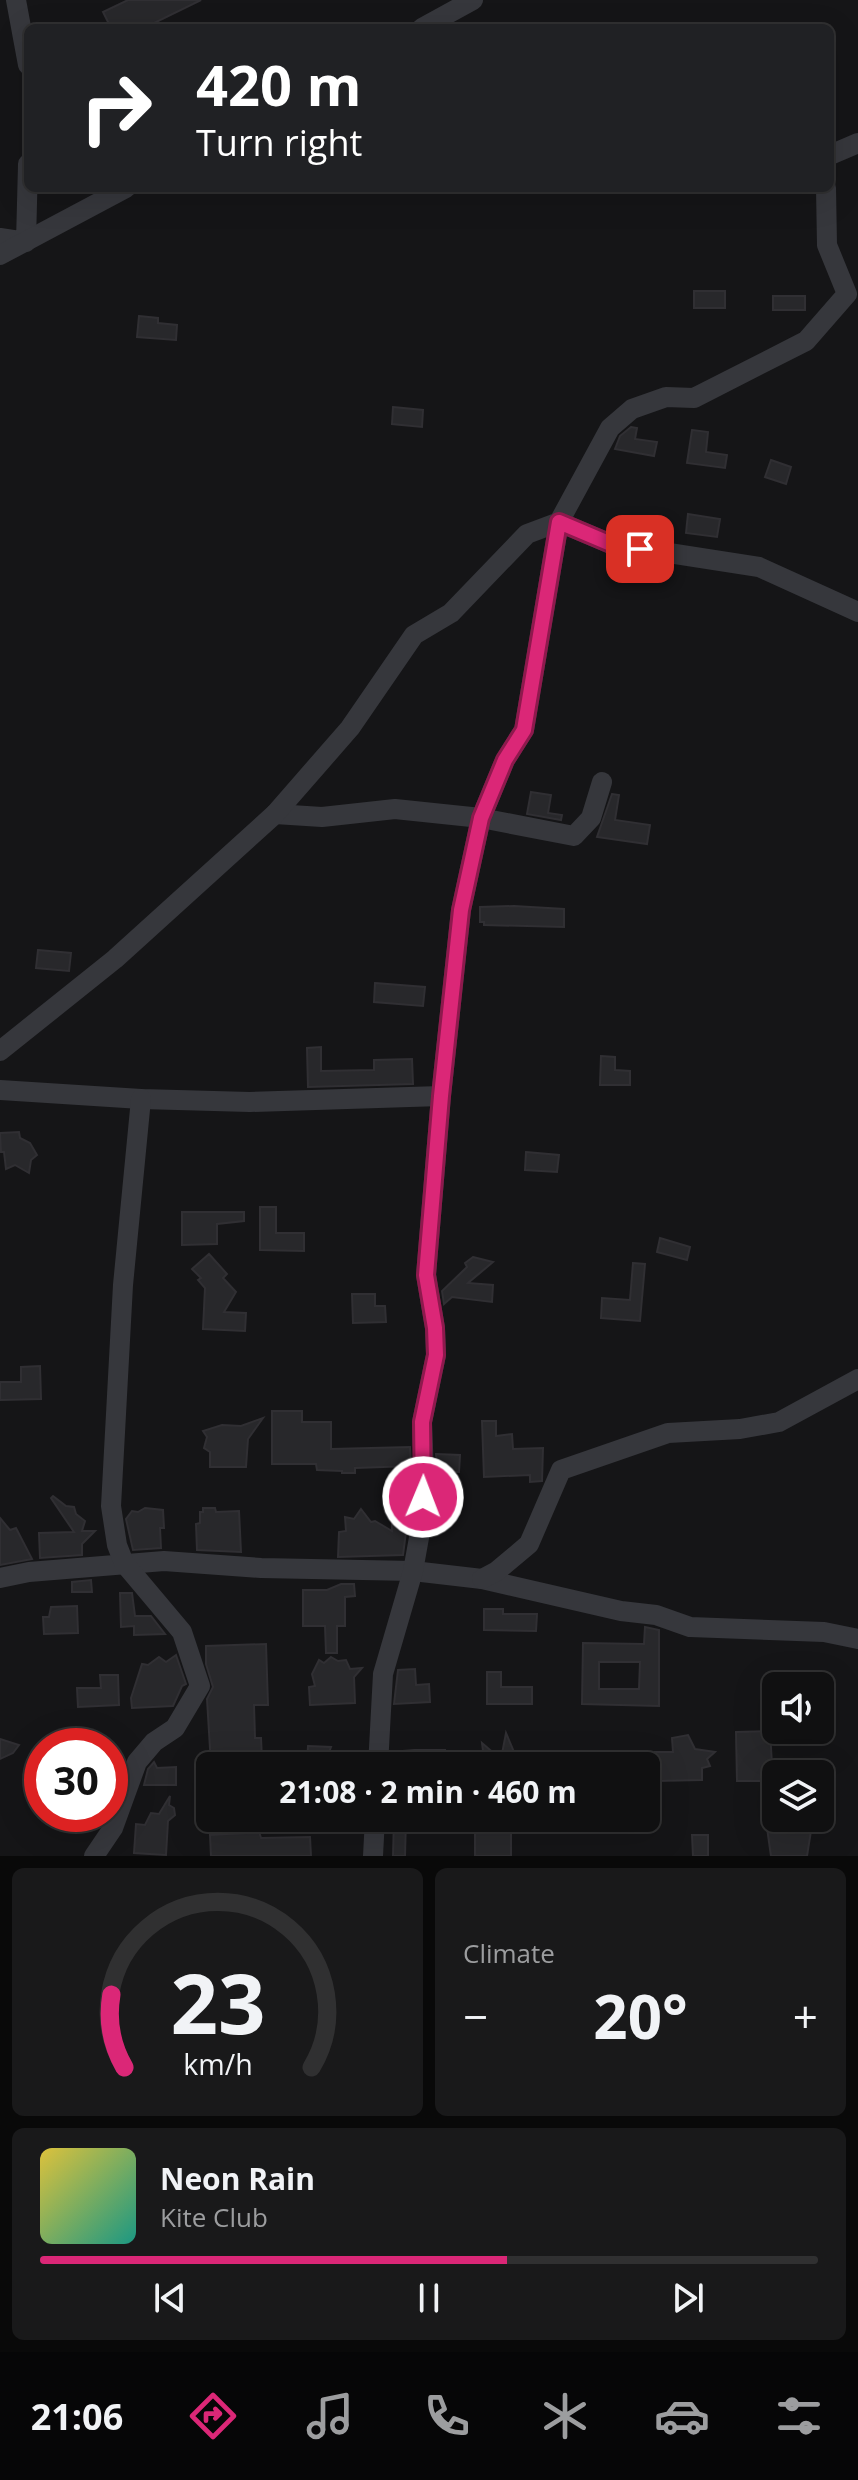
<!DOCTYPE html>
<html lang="en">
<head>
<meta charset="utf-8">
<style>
  :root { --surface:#101011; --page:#19191a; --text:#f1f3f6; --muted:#9c9d9f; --line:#303031; --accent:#db2777 }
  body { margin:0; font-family:"Open Sans",sans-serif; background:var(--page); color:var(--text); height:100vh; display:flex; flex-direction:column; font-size:30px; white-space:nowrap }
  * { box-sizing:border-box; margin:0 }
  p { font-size:26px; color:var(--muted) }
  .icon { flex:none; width:44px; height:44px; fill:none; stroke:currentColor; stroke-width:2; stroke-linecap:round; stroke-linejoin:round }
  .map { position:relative; height:1856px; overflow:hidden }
  .panel { display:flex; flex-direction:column; gap:12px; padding:12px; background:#090909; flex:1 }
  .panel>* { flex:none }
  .top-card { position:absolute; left:24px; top:24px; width:810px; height:168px; border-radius:12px; box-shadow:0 8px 32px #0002,0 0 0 2px var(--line); background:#202124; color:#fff; overflow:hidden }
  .tools { position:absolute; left:762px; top:1672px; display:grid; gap:16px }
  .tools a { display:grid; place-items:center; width:72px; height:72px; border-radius:12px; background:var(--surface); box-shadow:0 8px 32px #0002,0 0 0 2px var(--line); font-size:40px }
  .speed { position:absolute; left:24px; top:1728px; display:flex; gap:16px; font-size:40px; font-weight:700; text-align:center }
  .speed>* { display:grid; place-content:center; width:104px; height:104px; border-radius:50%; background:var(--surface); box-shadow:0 8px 32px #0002,0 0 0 2px var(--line); line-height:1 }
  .speed .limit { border:12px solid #d22; background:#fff; color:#111 }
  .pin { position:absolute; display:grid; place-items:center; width:68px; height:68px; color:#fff; margin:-34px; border-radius:16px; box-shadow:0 4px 12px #0006 }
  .me { position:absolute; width:88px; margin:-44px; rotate:1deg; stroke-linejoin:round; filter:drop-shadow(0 0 6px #0008) }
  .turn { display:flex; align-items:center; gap:28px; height:168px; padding:0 40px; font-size:36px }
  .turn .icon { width:104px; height:104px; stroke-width:2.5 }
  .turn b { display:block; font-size:56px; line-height:68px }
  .big { font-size:60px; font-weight:700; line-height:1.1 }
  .panel .widget { flex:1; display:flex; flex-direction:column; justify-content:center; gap:12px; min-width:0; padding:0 28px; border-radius:12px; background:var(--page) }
  .panel .dial { align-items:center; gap:0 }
  .dial svg { height:208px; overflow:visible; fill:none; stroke:var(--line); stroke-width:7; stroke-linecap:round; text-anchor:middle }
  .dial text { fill:var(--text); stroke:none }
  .song { display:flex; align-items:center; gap:24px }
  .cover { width:96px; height:96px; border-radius:12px; background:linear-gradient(135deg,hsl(50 70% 55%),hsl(170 70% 35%)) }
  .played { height:8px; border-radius:4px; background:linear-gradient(90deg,var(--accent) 60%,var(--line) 60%) }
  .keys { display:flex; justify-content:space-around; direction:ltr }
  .heat { display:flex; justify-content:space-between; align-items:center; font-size:44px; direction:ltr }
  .panel .tiles { flex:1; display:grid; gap:12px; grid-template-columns:1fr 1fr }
  .widget:last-child { grid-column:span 2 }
  .trip { position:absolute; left:196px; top:1752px; width:464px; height:80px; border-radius:12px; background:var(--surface); box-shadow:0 8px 32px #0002,0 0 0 2px var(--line); font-weight:700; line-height:80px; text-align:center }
  .tab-bar { display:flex; height:128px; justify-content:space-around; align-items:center; background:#060607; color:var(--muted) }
  .tab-bar .icon { width:56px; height:56px }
  .tab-bar .selected { color:var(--accent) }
  .tab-bar b { font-size:36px; color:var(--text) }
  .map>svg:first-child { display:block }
  .building { fill:#28282b; stroke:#302f33; stroke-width:2; fill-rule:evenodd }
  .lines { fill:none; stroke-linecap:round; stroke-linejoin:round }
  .minor { stroke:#36373c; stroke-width:20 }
  .route-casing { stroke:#8e194d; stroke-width:20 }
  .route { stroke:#db2777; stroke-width:14 }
</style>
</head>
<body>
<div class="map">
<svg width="858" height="1856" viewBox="0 0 858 1856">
  <rect width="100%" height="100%" fill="#151517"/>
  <g class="building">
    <polygon points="128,0 201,0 144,28 111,28 103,12"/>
    <rect x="694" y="291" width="31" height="17"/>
    <rect x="773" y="296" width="32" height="14"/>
    <polygon points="139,316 158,318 158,323 177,325 176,340 137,337"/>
    <polygon points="393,407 423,410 422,427 392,424"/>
    <polygon points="631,427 637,428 635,439 657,442 654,456 615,449 620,436"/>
    <polygon points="692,430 708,432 706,452 727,455 725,468 687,463"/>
    <polygon points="771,460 791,467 786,484 765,477"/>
    <polygon points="688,514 720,519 717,537 686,533"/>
    <polygon points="531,792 551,795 548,813 562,815 561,820 527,814"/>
    <polygon points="612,794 619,795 615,820 650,825 647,844 597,837"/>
    <polygon points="514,906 564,909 564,927 484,925 484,922 480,922 480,907"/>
    <polygon points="38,950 71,953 69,971 36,968"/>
    <polygon points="375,983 425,987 423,1006 374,1002"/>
    <polygon points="321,1047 321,1071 374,1070 374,1060 412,1059 413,1084 308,1087 307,1048"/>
    <polygon points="601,1056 615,1057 615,1070 630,1071 630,1085 600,1085"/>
    <polygon points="19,1132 20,1138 30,1143 37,1155 31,1160 29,1173 15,1165 6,1169 4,1152 1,1152 0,1133"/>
    <polygon points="526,1152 559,1155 557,1172 525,1170"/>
    <polygon points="260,1207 276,1207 276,1233 304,1233 304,1251 260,1250"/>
    <polygon points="182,1212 244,1212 244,1221 217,1224 217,1244 182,1245"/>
    <polygon points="660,1238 690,1247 687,1260 657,1252"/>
    <polygon points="209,1254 227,1274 223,1278 236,1292 224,1312 246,1313 245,1331 203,1329 205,1288 198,1280 201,1278 192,1269"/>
    <polygon points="473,1257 493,1262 468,1283 493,1285 492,1302 452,1297 444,1304 442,1291 467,1267 465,1263"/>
    <polygon points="633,1263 645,1264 640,1321 601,1318 602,1298 630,1300"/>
    <polygon points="352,1294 375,1294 375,1306 385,1306 386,1322 353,1323"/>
    <polygon points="40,1366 41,1399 0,1400 0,1382 21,1382 21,1367"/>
    <polygon points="272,1411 302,1411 302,1422 331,1422 331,1449 410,1447 411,1466 355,1468 355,1473 342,1473 342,1471 317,1470 316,1464 272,1464"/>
    <polygon points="263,1418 248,1439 246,1467 210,1467 210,1452 204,1448 207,1437 203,1431 222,1425 241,1426"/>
    <polygon points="482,1421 496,1421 496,1436 512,1434 513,1449 543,1448 542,1481 530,1482 530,1475 484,1477"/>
    <polygon points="436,1454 460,1455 459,1472 437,1471"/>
    <polygon points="53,1496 66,1506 74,1507 76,1514 85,1521 82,1531 95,1531 82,1544 82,1555 40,1558 39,1533 74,1532 51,1498"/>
    <polygon points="145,1508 163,1510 164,1528 160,1528 161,1548 133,1550 126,1519 132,1511 138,1512"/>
    <polygon points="203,1508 215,1508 216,1512 239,1511 241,1552 197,1550 196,1524 200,1523 200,1512 203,1512"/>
    <polygon points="361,1509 371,1522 375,1521 392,1531 392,1509 409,1509 403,1555 338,1557 339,1532 346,1531 345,1517 354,1519"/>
    <polygon points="0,1518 10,1530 16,1528 32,1559 0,1565"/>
    <polygon points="91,1580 92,1592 72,1592 72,1582"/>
    <polygon points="341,1584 354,1584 355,1596 345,1597 345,1626 337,1626 337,1653 326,1653 325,1626 303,1626 303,1590 327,1590"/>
    <polygon points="120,1593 132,1593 135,1616 151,1616 165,1634 134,1635 134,1626 121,1627"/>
    <polygon points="77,1606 78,1633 44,1634 43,1617 49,1617 51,1607"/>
    <polygon points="484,1609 503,1609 503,1614 537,1614 536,1631 484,1630"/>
    <path d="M645 1627 659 1630V1706L582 1704 583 1643 644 1644ZM599 1662H640L639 1689H599Z"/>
    <polygon points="266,1644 268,1705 254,1705 255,1738 261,1738 262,1759 258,1759 258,1766 211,1765 207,1699 213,1687 206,1664 206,1646"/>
    <polygon points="176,1655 186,1684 182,1686 173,1706 132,1708 131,1698 142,1664 148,1665 159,1657 166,1662"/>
    <polygon points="331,1657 338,1661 346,1660 350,1669 362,1668 354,1677 355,1703 310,1705 309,1687 315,1686 312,1674 319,1660 324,1663"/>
    <polygon points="415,1669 416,1685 429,1684 430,1702 394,1704 398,1670"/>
    <polygon points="487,1672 501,1672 501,1687 532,1687 532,1704 487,1704"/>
    <polygon points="100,1675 118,1675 119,1705 78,1707 77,1688 101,1688"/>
    <polygon points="770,1731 773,1781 737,1781 736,1732"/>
    <polygon points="506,1733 520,1766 501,1759"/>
    <polygon points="688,1735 695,1749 715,1752 707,1759 710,1766 702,1768 702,1780 656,1781 655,1752 673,1752 672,1738"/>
    <polygon points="0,1739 19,1745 13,1753 0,1759"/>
    <polygon points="482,1743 497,1756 497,1766 485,1766"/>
    <polygon points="308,1746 331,1747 324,1766 307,1766"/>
    <polygon points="414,1750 445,1750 445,1766 392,1766 392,1752"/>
    <polygon points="154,1762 157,1768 176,1767 176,1785 144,1785 148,1769"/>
    <polygon points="170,1796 169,1805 174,1808 175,1815 168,1821 166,1855 134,1853 136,1824 145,1825 151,1813 159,1814"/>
    <polygon points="255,1818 261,1838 310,1837 311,1856 211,1856 210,1835 246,1833"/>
    <polygon points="394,1818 406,1818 405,1856 393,1856"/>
    <polygon points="785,1818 797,1818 806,1823 811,1831 807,1856 771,1856 767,1828 783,1827"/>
    <polygon points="511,1830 511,1856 475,1856 475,1831"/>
    <polygon points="692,1835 708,1835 708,1856 693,1856"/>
  </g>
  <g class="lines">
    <g class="minor">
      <polyline points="16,0 28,65"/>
      <polyline points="422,28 473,0"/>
      <polyline points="830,155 858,143"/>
      <polyline points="0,238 26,242 28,164"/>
      <polyline points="0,255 126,188"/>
      <polyline points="275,814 322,817 395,809 481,818 574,836 591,818 602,782"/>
      <polyline points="0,1051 115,959 275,814 350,728 414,635 451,613 527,534 559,522 610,428 632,409 666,397 694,398 806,341 847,294 827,245 826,188"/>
      <polyline points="0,1090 141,1099 250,1102 441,1096"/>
      <polyline points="0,1578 29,1572 164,1561 261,1568 413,1571 482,1579 621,1611 656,1615 690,1627 824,1632 858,1639"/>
      <polyline points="482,1579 497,1571 529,1544 561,1470 668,1433 740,1429 779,1422 858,1379"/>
      <polyline points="378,1766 383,1674 413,1571 422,1521 424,1473 422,1422 436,1355 435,1328 426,1275 441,1096 461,910 481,818 505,760 524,730 559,522 611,544 759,567 858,612"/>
      <polyline points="94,1856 113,1828 137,1762 154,1742 175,1728 200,1686 182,1632 124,1563 117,1545 111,1506 123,1285 141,1099"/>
      <polyline points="373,1856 375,1818"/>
    </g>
  </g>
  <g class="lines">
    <defs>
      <polyline id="route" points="423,1497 422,1422 436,1355 435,1328 426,1275 441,1096 461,910 481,818 505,760 524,730 559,522 611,544 640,549"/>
    </defs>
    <use href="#route" class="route-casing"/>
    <use href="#route" class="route"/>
  </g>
</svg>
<div class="tools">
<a><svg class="icon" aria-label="sound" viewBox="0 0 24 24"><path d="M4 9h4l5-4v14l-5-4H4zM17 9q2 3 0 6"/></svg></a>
<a><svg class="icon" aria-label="layers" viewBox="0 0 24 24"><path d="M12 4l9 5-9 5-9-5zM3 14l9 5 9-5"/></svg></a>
</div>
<div class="speed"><div class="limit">30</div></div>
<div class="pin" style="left:640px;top:549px;background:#d93025"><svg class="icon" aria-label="arrive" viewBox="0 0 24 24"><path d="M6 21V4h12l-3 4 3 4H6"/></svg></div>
<svg class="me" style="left:423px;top:1497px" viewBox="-20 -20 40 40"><circle r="17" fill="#db2777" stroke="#fff" stroke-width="3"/><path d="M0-11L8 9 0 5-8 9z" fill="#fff"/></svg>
<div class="trip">21:08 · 2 min · 460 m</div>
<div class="top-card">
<div class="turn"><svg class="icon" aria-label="right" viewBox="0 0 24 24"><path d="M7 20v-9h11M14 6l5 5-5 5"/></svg><div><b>420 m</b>Turn right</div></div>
</div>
</div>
<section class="panel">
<div class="tiles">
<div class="widget dial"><svg viewBox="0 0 100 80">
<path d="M14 69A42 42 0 1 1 86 69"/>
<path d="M14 69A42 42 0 0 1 9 41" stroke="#db2777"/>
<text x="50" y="56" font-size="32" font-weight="700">23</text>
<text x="50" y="72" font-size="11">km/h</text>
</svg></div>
<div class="widget"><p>Climate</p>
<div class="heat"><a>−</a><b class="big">20°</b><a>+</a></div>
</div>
<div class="widget">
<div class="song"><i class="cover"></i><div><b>Neon Rain</b><p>Kite Club</p></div></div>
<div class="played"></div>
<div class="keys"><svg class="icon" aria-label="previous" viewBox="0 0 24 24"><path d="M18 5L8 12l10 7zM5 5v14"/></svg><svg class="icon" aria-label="pause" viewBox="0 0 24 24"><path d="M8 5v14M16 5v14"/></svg><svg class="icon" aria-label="next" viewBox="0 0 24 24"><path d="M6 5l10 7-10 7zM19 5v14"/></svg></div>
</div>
</div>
</section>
<nav class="tab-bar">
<b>21:06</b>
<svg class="icon selected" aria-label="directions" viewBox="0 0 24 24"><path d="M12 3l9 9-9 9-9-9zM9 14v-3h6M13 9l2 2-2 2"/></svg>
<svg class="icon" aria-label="music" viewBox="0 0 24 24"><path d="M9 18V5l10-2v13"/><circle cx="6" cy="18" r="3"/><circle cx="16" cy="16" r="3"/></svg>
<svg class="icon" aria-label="phone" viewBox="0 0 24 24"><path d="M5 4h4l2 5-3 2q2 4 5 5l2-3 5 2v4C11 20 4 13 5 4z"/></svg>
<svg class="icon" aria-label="climate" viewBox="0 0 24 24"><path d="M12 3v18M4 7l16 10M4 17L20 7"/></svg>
<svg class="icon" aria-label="car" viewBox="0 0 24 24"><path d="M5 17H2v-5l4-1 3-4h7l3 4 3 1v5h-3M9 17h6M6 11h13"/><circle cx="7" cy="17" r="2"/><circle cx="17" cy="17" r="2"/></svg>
<svg class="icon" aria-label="filters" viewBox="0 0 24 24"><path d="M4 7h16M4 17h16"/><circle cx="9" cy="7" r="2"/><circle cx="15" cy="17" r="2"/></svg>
</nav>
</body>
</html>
